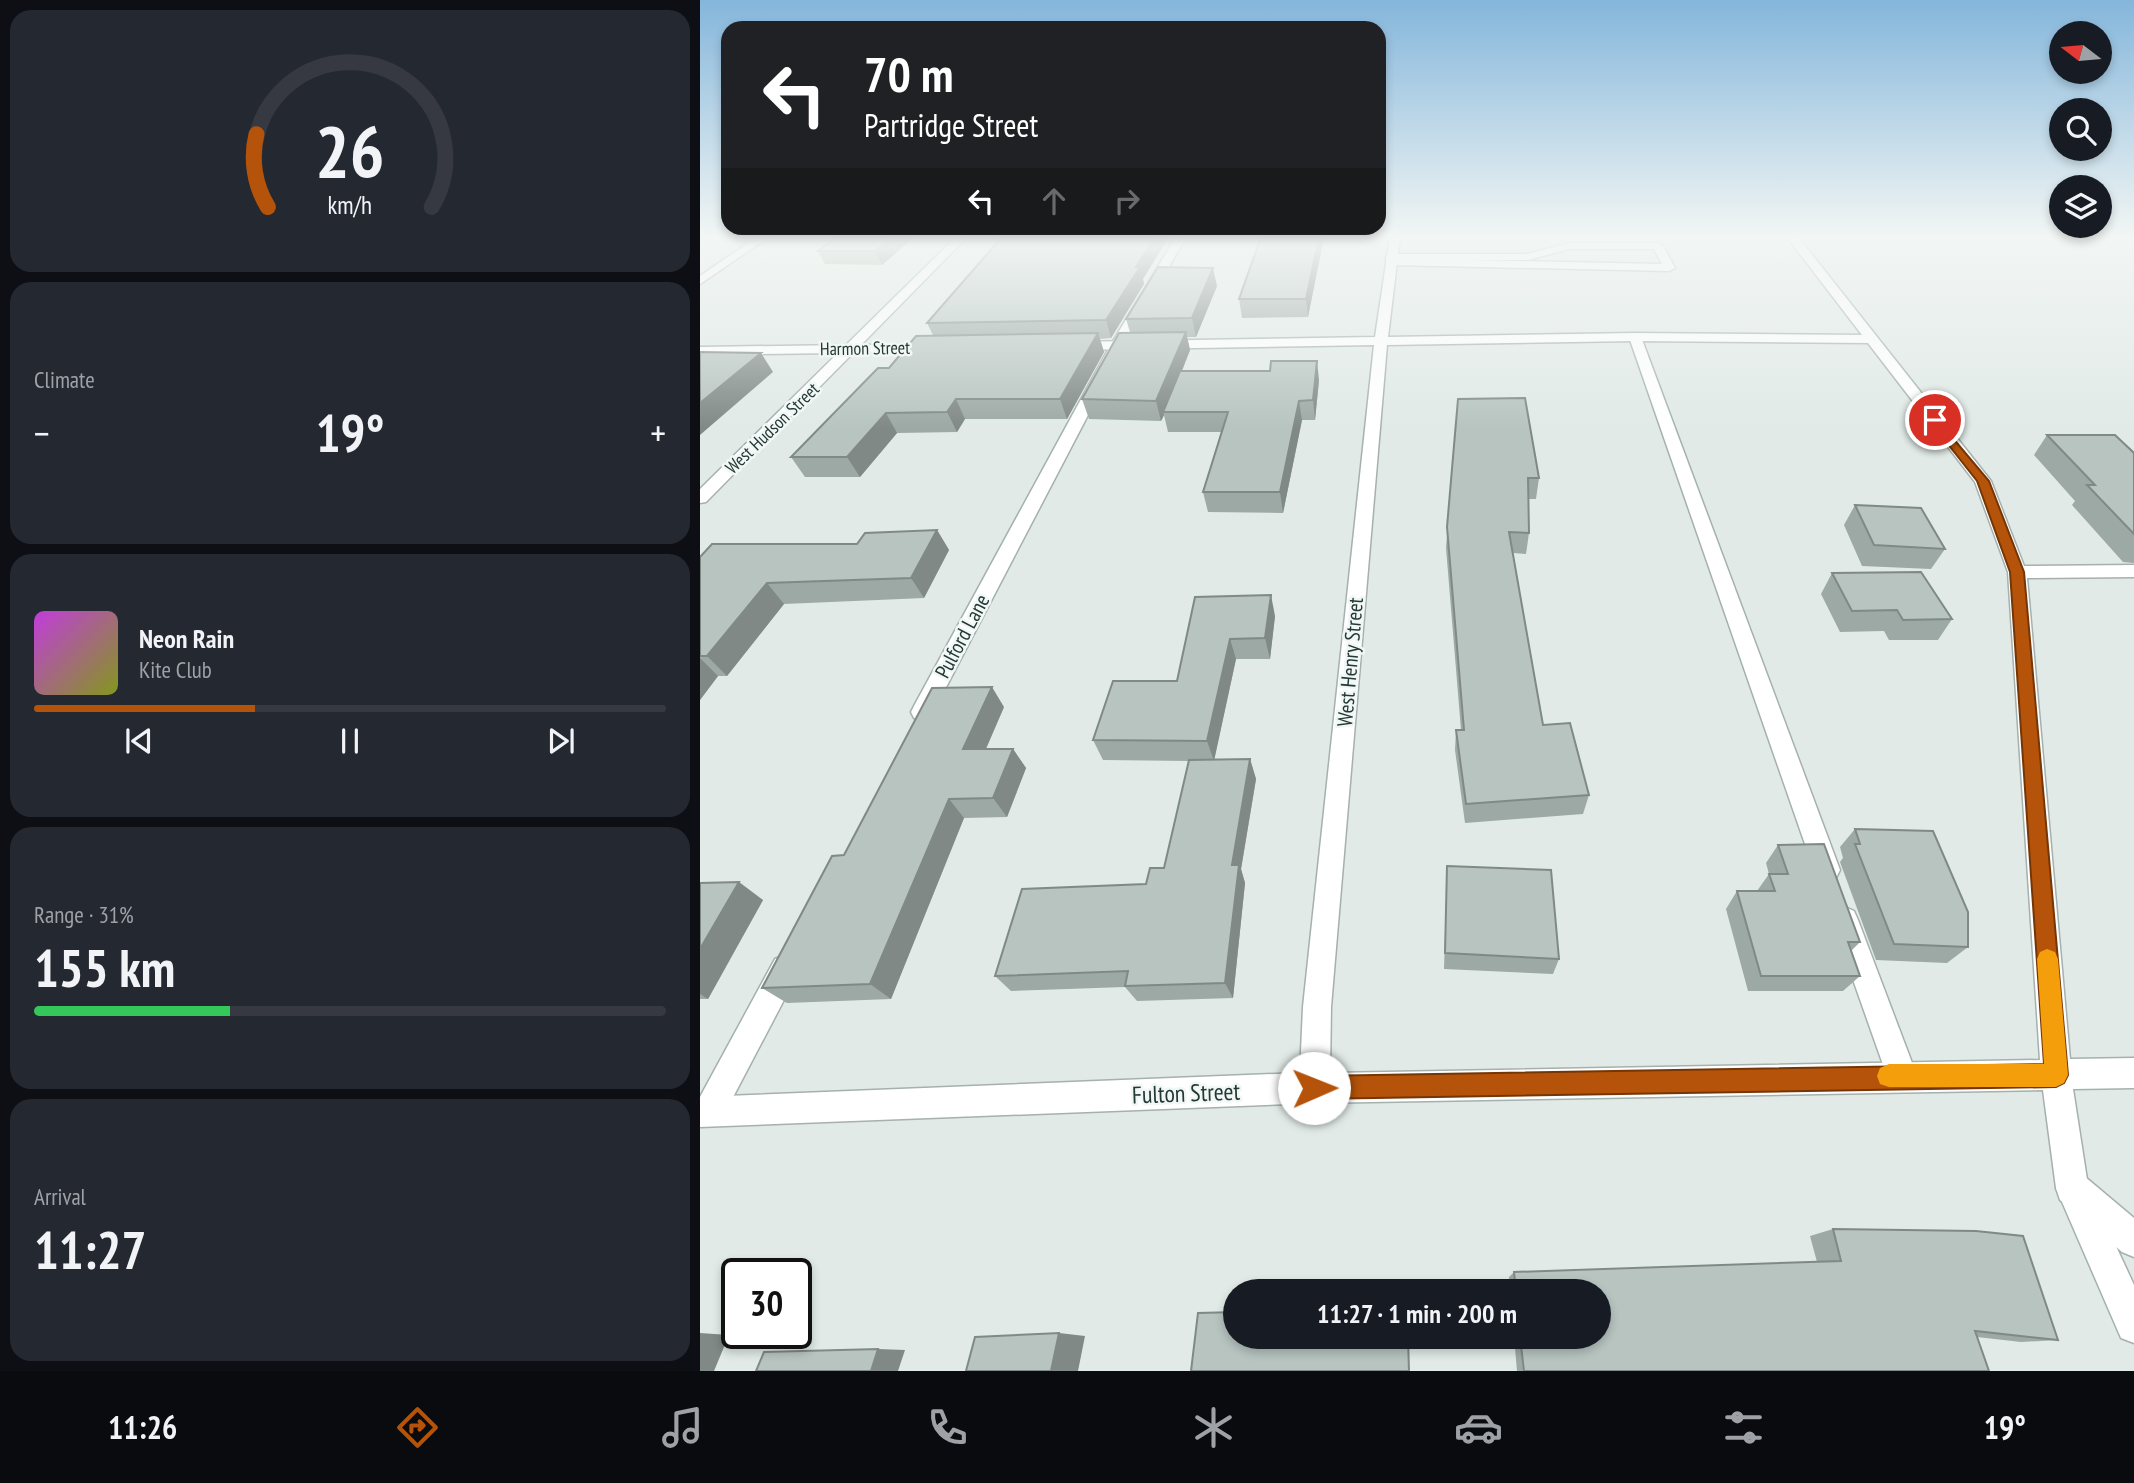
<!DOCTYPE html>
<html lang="en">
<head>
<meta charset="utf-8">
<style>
  :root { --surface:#171b24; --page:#242831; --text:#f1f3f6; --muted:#9ea1a6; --line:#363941; --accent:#b45309 }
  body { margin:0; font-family:"PT Sans Narrow",sans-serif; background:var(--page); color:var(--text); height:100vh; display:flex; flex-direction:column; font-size:26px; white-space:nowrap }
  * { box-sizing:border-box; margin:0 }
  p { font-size:23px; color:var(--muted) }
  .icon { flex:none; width:38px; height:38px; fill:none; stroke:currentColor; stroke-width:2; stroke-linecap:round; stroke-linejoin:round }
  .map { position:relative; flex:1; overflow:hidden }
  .details { display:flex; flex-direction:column; gap:10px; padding:10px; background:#0d0f14; width:700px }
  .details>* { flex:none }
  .top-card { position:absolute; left:21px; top:21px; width:665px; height:214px; border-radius:21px; box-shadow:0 4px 10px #0003; background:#202124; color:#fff; overflow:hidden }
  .needle { width:46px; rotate:286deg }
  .tools { position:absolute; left:1349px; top:21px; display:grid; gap:14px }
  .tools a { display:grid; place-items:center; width:63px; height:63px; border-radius:50%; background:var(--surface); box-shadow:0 4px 10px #0003; font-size:35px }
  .speed { position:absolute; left:21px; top:1258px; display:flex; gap:14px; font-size:35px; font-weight:700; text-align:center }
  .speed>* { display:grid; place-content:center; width:91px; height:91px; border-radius:50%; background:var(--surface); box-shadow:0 4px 10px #0003; line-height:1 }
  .speed .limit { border:4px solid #111; border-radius:10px; background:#fff; color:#111 }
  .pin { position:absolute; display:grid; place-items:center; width:60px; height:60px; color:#fff; margin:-30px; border:4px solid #fff; border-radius:50%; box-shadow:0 2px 7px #0007 }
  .me { position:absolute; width:77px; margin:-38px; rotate:89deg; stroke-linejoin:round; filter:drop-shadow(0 0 5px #0008) }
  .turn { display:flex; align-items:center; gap:24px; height:147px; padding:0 28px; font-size:32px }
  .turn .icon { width:91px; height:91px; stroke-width:2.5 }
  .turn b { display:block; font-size:49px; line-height:60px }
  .lanes { display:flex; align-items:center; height:66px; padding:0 28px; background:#0003; justify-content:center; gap:35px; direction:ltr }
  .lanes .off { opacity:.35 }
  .big { font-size:52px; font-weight:800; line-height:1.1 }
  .details .widget { flex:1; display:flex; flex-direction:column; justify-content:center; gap:10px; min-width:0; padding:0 24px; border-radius:21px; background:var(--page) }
  .details .dial { align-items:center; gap:0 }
  .dial svg { height:182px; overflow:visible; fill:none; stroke:var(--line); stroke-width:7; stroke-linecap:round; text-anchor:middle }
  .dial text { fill:var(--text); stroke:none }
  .song { display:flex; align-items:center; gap:21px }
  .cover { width:84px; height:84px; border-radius:10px; background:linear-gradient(135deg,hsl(290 70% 55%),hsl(70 70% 35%)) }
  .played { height:7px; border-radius:4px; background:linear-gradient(90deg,var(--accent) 35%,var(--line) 35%) }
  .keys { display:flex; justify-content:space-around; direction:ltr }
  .heat { display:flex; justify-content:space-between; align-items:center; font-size:38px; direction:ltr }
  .charge { height:10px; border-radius:5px; background:linear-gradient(90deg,#34c759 31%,var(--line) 0) }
  .trip { position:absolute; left:523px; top:1279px; width:388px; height:70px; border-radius:35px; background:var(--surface); box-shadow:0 4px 10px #0003; font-weight:800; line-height:70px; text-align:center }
  .tabs { display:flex; height:112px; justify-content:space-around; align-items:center; background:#090b0e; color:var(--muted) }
  .tabs .icon { width:49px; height:49px }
  .tabs .selected { color:var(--accent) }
  .tabs b { font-size:32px; color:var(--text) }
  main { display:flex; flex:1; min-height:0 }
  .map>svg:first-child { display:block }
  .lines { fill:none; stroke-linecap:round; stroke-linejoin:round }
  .service-casing { stroke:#a5b1ae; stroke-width:3 }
  .minor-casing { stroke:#a5b1ae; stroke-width:3 }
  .tertiary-casing { stroke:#a5b1ae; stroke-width:3 }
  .service { fill:#fff; fill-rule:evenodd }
  .minor { fill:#fff; fill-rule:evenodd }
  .tertiary { fill:#fff; fill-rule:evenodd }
  .wall { fill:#9da9a5 }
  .shaded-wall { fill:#808986 }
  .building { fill:#b7c4c0; stroke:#808986; stroke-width:2 }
  .route { fill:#b45309; stroke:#753606; stroke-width:2 }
  .slow { fill:#f59e0b }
  .labels { text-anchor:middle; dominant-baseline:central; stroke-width:5; stroke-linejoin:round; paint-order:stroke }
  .far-street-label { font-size:18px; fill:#243835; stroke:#f1f7f4 }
  .street-label { font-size:21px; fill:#243835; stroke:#f1f7f4 }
  .near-street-label { font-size:24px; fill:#243835; stroke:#f1f7f4 }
</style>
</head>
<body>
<main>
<section class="details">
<div class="widget dial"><svg viewBox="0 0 100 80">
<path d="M14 69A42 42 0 1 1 86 69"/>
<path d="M14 69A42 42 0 0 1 9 37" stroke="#b45309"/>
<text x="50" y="56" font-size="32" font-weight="700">26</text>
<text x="50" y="72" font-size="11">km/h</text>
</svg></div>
<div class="widget"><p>Climate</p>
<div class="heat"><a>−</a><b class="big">19°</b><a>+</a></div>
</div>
<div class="widget">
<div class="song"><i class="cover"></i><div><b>Neon Rain</b><p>Kite Club</p></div></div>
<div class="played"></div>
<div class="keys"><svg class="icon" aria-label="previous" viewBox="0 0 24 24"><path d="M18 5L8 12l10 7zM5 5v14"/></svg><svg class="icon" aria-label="pause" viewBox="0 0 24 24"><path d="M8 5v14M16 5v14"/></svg><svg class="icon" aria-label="next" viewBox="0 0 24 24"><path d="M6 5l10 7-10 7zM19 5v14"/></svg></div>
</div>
<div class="widget"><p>Range · 31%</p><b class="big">155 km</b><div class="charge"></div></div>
<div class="widget"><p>Arrival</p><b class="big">11:27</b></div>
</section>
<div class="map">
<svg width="1434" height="1371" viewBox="0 0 1434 1371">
  <rect width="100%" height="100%" fill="#e1eae7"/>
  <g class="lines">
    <defs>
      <g id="service">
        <polygon points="57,237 69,237 0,284 0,276"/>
        <polygon points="476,237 486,237 424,346 230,718 222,720 214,718 211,712 214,706 410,346"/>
        <path d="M869 243H958L963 246 975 268 969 271 692 265 686 262V257L692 254H828ZM869 249H954L962 264 769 260H828Z"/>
        <polygon points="935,333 941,337 1140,870 1136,878 1127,881 1118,878 1114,870 929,337"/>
        <polygon points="1145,907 1154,911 1158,920 1217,1076 1213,1087 1202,1091 1191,1087 1187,1076 1132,920 1136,911"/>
        <polygon points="85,955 95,959 99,969 95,979 20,1122 9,1126 0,1123 0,1097 75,959"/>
      </g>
      <g id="minor">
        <polygon points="256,237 267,237 161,345 232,344 239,348 237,351 153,353 6,502 0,503 0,489 138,353 0,355 0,347 146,345"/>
        <path d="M690 237H700L688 337 935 333 1162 335 1087 237H1098L1291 481 1324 566 1434 565V577L1327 578 1370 1059 1434 1058V1088L1373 1089 1388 1186 1434 1285V1343L1421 1338 1356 1188 1343 1090 614 1103 0 1127V1097L600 1073 603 1007 674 345 373 350 366 346 373 342 675 337ZM935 341 1168 343 1275 482 1308 572 1340 1060 630 1073 631 1007 687 345Z"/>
      </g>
      <polygon id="tertiary" points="1372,1172 1384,1176 1434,1218 1434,1257 1422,1252 1360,1200 1356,1188 1360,1176"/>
    </defs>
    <use href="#service" class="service-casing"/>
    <use href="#minor" class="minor-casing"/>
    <use href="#tertiary" class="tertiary-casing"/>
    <use href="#service" class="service"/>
    <use href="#minor" class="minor"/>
    <use href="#tertiary" class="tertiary"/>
  </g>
  <g class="wall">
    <polygon points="214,237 182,265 125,264 118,251"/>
    <polygon points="561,237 622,237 623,242 608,317 542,318 539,299"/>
    <polygon points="443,279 444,284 411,338 400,339 404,352 367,419 265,419 257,432 197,433 160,477 105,477 91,457 189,368 233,335 227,323"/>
    <polygon points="517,286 496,337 487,337 490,350 482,371 619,380 615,420 602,420 583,513 508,512 503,492 521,432 468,432 464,415 461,421 389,419 382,399 430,332 426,319"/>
    <polygon points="758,399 839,478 836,499 828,499 829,533 826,554 813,553 843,725 889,795 883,814 765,823 755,750 756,730 761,730 746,548"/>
    <polygon points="1347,435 1434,453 1434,563 1423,562 1372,505 1375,501 1334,455"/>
    <polygon points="1155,505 1245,549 1231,569 1162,566 1144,525"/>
    <polygon points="237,530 249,550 224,598 84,604 27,676 18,676 0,700 0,557 157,544"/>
    <polygon points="1132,573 1252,619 1238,640 1189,640 1184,631 1140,632 1121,594"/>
    <polygon points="495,597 575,616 570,659 536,659 514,760 550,759 556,779 541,869 545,883 533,998 437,1001 425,987 311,991 295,976 446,884 464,868 489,761 403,760 393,740 477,681"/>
    <polygon points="304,707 286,749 313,749 326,768 307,817 264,818 191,999 87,1003 62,988 144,855"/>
    <polygon points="1155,829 1268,947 1247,963 1176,960 1140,862 1143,858 1140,847"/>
    <polygon points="1078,845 1160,942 1151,951 1160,976 1143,991 1048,991 1026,909 1037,891 1057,891 1069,874 1066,863"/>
    <polygon points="747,866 859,959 853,974 744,969"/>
    <polygon points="0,883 63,900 8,999 0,999"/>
    <polygon points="1133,1229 1358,1340 1321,1342 1277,1337 1289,1371 817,1371 814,1337 900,1337 900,1292 810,1292 809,1277 814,1272 1117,1262 1110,1236"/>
  </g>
  <g class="shaded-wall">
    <polygon points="192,237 214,237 182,265 175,251"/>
    <polygon points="455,237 469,237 443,279 444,284 411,338 406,320 436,267"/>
    <polygon points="619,237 622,237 623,242 608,317 606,299"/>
    <polygon points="513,268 517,286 496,337 492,318"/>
    <polygon points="486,332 490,350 465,412 463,412 464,415 461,421 456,401"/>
    <polygon points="398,333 404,352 367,419 360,399"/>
    <polygon points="61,353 73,372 0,435 0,403"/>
    <polygon points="617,361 619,380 615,420 613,400"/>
    <polygon points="256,399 265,419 257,432 247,412"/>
    <polygon points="599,401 602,420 583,513 580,492"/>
    <polygon points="186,413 197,433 160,477 147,457"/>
    <polygon points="237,530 249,550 224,598 211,578"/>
    <polygon points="67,583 84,604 27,676 7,656"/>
    <polygon points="571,595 575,616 570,659 565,638"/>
    <polygon points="530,639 536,659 514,761 507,741"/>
    <polygon points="0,658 18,676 0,700"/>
    <polygon points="292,687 304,707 277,769 263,749"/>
    <polygon points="313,749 326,768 307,817 293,798"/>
    <polygon points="550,759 556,779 541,869 545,883 533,998 525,983 532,865"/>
    <polygon points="249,799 264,818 191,999 170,984"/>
    <polygon points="39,882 63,900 8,999 0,994 0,949"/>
    <polygon points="0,1333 29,1335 14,1371 0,1371"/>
    <polygon points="359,1333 385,1336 378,1371 351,1371"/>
    <polygon points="178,1349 205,1350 198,1371 171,1371"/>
  </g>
  <g class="building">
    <polygon points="136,237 192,237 175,251 118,251"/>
    <polygon points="302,237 455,237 436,267 440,267 406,320 227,323"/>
    <polygon points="561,237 619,237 606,299 539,299"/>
    <polygon points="458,267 513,268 492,318 426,319"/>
    <polygon points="486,332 456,401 382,399 419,333"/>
    <polygon points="398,333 360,399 256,399 247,412 186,413 147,457 91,457 178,368 189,368 216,336"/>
    <polygon points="0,352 61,353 0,403"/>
    <polygon points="571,361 617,361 613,400 599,401 580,492 503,492 528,412 463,412 480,371 570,371"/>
    <polygon points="825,398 839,478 828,478 829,533 809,532 843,725 870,723 889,795 766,804 756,730 764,730 747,527 758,399"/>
    <polygon points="1347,435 1415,435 1434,453 1434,534 1387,485 1395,485"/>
    <polygon points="1155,505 1221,508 1245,549 1174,545"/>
    <polygon points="237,530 211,578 67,583 7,656 0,656 0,557 12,544 157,544 165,533"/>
    <polygon points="1221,572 1252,619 1203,620 1197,610 1152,611 1132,573"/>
    <polygon points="571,595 565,638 530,639 507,741 393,740 413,681 477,681 495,597"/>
    <polygon points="292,687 263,749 313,749 293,798 249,799 170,984 62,988 132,856 144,855 232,688"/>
    <polygon points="550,759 532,865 539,865 525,983 425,986 428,971 295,976 322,889 446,884 450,868 464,868 489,760"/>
    <polygon points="1155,829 1233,831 1268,912 1268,947 1194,944 1155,844 1160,844"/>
    <polygon points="1124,844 1160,942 1148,942 1160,976 1061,976 1037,891 1075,891 1069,874 1088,874 1078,845"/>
    <polygon points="747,866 851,870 859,959 745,953"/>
    <polygon points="39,882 0,949 0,883"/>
    <polygon points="1133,1229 1276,1231 1323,1236 1358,1340 1275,1331 1289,1371 824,1371 820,1337 900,1337 900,1292 816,1292 814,1272 1141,1261"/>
    <polygon points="536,1312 536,1337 708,1337 709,1371 491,1371 498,1313"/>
    <polygon points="359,1333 351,1371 266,1371 275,1337"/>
    <polygon points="178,1349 171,1371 56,1371 64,1352"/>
  </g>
  <linearGradient id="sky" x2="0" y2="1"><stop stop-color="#84b6db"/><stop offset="0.55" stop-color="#f2f6f4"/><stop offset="1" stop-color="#f2f6f4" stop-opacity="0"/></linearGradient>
  <rect width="1434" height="429" fill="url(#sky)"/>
  <polygon class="route" points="1235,417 1289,481 1324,572 1368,1075 1364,1083 1356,1087 614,1099 605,1096 602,1088 605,1080 614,1076 1344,1064 1310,572 1277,481 1229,420"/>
  <polygon class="slow" points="1347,949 1355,952 1358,959 1368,1075 1364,1083 1356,1087 1189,1087 1180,1084 1177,1076 1180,1068 1189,1064 1344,1064 1337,959 1340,952"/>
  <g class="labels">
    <g class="far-street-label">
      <text transform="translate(165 348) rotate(-1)">Harmon Street</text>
      <text transform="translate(72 428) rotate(-44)">West Hudson Street</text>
    </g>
    <g class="street-label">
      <text transform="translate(262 636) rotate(-62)">Pulford Lane</text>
      <text transform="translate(650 662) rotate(-85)">West Henry Street</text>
    </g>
    <g class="near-street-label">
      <text transform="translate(486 1093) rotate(-2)">Fulton Street</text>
    </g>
  </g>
</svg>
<div class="tools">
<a><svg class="needle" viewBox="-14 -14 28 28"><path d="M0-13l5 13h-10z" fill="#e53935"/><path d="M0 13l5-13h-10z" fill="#9ea1a6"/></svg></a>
<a><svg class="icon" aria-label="search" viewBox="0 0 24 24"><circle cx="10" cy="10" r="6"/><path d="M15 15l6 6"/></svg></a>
<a><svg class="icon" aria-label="layers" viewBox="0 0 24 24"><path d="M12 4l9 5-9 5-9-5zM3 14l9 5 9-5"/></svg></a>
</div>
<div class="speed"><div class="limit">30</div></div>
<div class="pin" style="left:1235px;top:420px;background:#d93025"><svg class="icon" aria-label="arrive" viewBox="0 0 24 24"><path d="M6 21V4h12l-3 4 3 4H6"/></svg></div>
<svg class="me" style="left:614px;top:1088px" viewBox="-20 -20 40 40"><circle r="19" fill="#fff"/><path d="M0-13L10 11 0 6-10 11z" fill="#b45309"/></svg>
<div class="trip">11:27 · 1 min · 200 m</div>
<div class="top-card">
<div class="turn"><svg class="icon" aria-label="left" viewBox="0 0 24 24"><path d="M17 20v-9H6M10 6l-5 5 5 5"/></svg><div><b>70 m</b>Partridge Street</div></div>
<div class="lanes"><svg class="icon" aria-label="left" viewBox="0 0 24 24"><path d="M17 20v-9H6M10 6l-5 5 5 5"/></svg><svg class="icon off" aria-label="ahead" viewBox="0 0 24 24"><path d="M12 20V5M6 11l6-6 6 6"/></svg><svg class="icon off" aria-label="right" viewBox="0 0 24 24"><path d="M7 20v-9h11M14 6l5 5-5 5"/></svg></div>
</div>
</div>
</main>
<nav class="tabs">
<b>11:26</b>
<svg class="icon selected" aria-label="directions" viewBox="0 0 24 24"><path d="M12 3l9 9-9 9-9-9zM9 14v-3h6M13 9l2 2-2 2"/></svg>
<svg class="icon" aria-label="music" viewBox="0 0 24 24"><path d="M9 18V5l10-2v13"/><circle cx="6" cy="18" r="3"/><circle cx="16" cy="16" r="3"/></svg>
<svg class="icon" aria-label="phone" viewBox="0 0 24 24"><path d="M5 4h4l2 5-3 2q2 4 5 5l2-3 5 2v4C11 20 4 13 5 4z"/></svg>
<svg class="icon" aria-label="climate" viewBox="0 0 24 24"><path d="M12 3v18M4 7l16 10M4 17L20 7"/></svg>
<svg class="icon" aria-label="car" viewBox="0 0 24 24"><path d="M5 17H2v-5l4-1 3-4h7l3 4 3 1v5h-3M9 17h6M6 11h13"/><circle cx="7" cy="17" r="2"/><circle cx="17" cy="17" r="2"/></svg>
<svg class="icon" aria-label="filters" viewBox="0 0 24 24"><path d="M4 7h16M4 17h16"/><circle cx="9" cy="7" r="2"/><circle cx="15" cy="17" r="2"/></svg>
<b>19°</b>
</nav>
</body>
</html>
